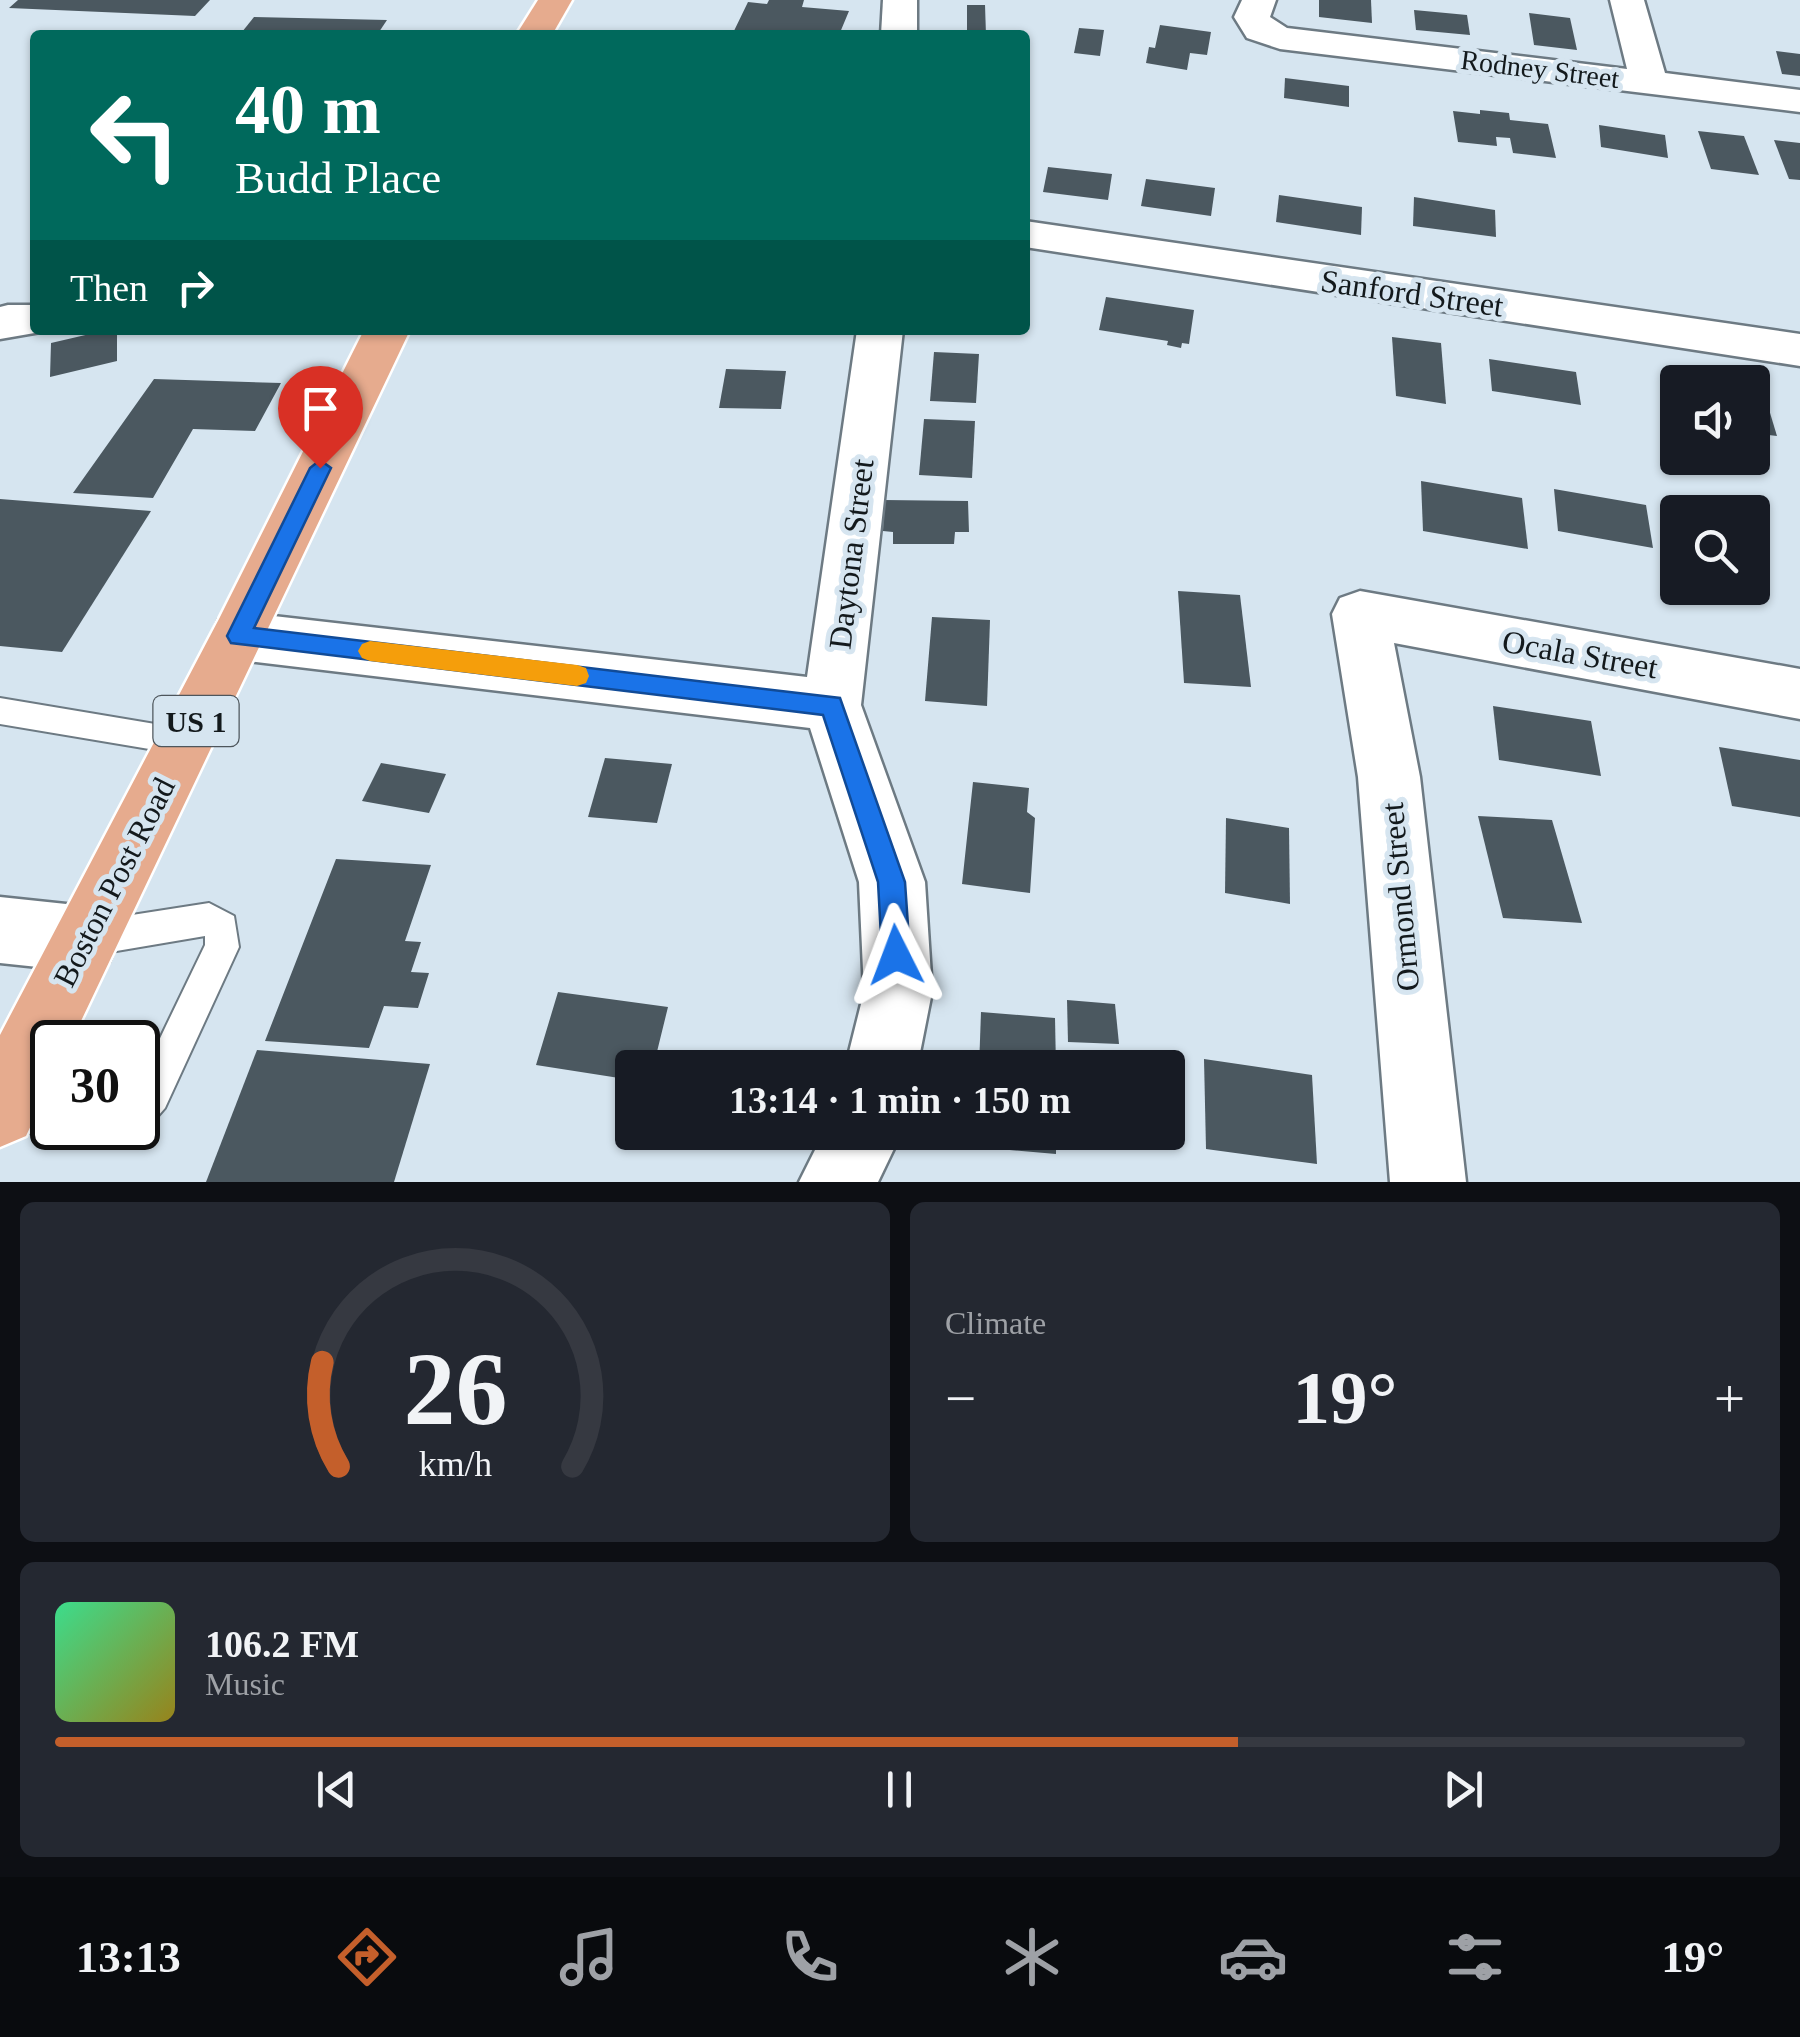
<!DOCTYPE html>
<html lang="en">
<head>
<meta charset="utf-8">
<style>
  :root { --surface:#171b24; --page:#242831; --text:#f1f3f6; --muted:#9ea1a6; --line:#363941; --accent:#c45f2b }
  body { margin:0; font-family:"Times New Roman",serif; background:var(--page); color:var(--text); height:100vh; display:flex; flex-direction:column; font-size:38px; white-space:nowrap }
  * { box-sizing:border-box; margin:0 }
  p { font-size:32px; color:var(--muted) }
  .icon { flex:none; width:55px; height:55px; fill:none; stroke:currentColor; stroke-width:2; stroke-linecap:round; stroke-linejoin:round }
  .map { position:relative; height:1182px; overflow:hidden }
  .panel { display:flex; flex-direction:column; gap:20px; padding:20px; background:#0d0f14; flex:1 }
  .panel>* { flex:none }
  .banner { position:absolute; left:30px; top:30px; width:1000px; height:305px; border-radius:10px; box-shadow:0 2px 8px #0004; background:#00695c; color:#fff; overflow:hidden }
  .buttons { position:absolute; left:1660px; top:365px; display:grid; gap:20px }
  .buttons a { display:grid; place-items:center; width:110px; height:110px; border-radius:10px; background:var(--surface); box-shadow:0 2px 8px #0004; font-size:50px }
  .speed { position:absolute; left:30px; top:1020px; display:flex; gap:20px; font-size:50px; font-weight:700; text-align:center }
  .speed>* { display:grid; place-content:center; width:130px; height:130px; border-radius:50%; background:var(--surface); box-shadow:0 2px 8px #0004; line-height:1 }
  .speed .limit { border:5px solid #111; border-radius:15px; background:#fff; color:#111 }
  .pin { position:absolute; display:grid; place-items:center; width:85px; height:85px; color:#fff; margin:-102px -42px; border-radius:50% 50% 50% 0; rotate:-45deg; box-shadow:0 0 10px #0007 }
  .pin .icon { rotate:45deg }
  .me { position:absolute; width:110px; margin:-55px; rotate:357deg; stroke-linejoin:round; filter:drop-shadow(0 0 8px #0008) }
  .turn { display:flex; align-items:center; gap:35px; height:210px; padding:0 40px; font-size:45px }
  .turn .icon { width:130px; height:130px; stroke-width:2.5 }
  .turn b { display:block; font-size:70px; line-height:85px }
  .then { display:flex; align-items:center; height:95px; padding:0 40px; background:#0003; gap:20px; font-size:38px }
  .big { font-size:75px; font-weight:700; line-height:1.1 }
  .panel .card { flex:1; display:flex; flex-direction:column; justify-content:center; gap:15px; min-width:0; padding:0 35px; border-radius:15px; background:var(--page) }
  .panel .dial { align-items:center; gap:0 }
  .dial svg { height:260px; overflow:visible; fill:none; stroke:var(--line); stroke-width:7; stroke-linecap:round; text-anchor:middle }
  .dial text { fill:var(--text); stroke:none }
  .song { display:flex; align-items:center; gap:30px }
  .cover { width:120px; height:120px; border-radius:15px; background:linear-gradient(135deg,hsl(150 70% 55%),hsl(50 70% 35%)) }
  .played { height:10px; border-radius:5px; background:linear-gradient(90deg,var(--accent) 70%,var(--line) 70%) }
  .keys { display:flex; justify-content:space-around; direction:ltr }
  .heat { display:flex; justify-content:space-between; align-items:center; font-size:55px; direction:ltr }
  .panel .tiles { flex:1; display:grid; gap:20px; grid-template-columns:1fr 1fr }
  .card:last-child { grid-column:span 2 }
  .trip { position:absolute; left:615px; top:1050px; width:570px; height:100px; border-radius:10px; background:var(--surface); box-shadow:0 2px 8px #0004; font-weight:700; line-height:100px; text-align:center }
  .tab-bar { display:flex; height:160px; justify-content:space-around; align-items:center; background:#090b0e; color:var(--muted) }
  .tab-bar .icon { width:70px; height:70px }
  .tab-bar .selected { color:var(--accent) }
  .tab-bar b { font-size:45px; color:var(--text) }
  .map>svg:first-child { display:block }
  .building { fill:#4b5860 }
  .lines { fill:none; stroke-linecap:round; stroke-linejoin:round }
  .lane-casing { stroke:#6d7a83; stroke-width:4 }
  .street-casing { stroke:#6d7a83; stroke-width:5 }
  .primary-casing { stroke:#fff; stroke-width:5 }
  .lane { fill:#fff; fill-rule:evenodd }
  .street { fill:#fff; fill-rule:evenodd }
  .primary { fill:#e6ab8e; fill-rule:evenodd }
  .route { fill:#1a73e8; stroke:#114b97; stroke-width:2.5 }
  .slow { fill:#f59e0b }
  .labels { text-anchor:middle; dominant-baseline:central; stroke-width:10; stroke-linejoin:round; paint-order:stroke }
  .far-street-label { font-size:28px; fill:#13191c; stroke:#d6e5f0 }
  .shield { fill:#d6e5f0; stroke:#4e565c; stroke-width:2.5 }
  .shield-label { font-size:30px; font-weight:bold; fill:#13191c }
  .street-label { font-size:32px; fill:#13191c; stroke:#d6e5f0 }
</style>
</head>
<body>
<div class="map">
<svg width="1800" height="1182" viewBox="0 0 1800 1182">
  <rect width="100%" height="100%" fill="#d6e5f0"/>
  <g class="building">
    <polygon points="18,0 210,0 195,16 9,8"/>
    <polygon points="769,0 804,0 802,7 849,11 839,35 732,35 748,2 767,4"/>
    <polygon points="1319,0 1371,0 1372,23 1319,17"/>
    <polygon points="967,5 985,5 986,35 967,35"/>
    <polygon points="1414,10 1467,15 1470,35 1416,30"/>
    <polygon points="1529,13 1570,18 1577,50 1534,45"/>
    <polygon points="254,17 387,20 377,35 242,32"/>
    <polygon points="1160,25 1211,32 1207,55 1190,53 1187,70 1146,63 1149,47 1155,48"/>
    <polygon points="1079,28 1104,30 1100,56 1074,53"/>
    <polygon points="1776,51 1800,54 1800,76 1782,74"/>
    <polygon points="1285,78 1349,86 1349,107 1284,98"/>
    <polygon points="1480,110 1509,113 1510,120 1548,124 1556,158 1513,153 1510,138 1496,137 1497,146 1458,142 1453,111 1480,114"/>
    <polygon points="1599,125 1665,135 1668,158 1601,147"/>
    <polygon points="1698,131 1744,136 1759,175 1711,169"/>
    <polygon points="1774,140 1800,143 1800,180 1789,179"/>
    <polygon points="1048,167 1112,174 1108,200 1043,192"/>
    <polygon points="1146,179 1215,188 1211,216 1141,206"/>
    <polygon points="1279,195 1362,207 1361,235 1276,222"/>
    <polygon points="1414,197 1495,210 1496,237 1413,226"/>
    <polygon points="1106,297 1194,310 1189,344 1182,343 1181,348 1167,345 1168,341 1099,330"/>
    <polygon points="107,330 117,330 117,361 50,377 51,343"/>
    <polygon points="1392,337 1441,343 1446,404 1396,396"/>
    <polygon points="934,352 979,354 976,403 930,401"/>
    <polygon points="1489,359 1576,372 1581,405 1492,391"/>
    <polygon points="726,369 786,371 781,409 719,408"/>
    <polygon points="154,379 281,383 255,431 193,429 153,498 73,493"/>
    <polygon points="1665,379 1678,381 1678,427 1676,427"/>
    <polygon points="1752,392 1764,393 1777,436 1752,433"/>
    <polygon points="924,419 975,421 972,478 919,475"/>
    <polygon points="1421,481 1522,498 1528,549 1423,531"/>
    <polygon points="1554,489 1646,505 1653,548 1558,531"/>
    <polygon points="0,499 151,511 62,652 0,646"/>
    <polygon points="884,500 968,501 969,532 955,532 954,544 893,544 893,532 883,531"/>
    <polygon points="1752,527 1754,527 1766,570 1752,568"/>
    <polygon points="1178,591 1240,595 1251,687 1184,683"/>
    <polygon points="932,617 990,620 987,706 925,701"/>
    <polygon points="1493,706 1591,721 1601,776 1499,760"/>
    <polygon points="1719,747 1800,760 1800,817 1732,806"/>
    <polygon points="605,758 672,764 657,823 588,817"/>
    <polygon points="381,763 446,774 429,813 362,801"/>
    <polygon points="973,782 1029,788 1027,812 1035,818 1030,893 962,884"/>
    <polygon points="1478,816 1552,820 1582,923 1503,918"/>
    <polygon points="1226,818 1289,828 1290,904 1225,893"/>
    <polygon points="336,859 431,865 405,941 421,942 411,972 429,973 418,1008 384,1006 369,1048 265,1041"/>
    <polygon points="558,992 668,1007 653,1068 632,1068 632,1080 536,1065"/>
    <polygon points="1067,1000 1115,1004 1119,1044 1068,1042"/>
    <polygon points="981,1012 1055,1018 1056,1068 979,1068"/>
    <polygon points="257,1050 430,1064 394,1182 206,1182"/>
    <polygon points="1204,1059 1312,1075 1317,1164 1206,1149"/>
    <polygon points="977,1132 1056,1132 1056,1154 976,1147"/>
  </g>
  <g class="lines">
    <defs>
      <g id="lane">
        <polygon points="0,698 185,729 196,733 200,742 196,751 185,755 0,724"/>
        <polygon points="209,903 234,916 239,947 165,1108 151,1124 138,1129 134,1128 138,1128 138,1084 205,945 205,936 87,956 75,951 70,939 75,927 87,922"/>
        <polygon points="0,1095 52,1098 52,1128 65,1129 52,1134 0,1131"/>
      </g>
      <g id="street">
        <polygon points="883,0 917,0 917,35 881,35"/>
        <polygon points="1242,0 1276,0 1270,17 1287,28 1627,69 1610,0 1644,0 1665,73 1800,90 1800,112 1280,49 1247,38 1234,17"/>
        <polygon points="1025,221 1800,334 1800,366 1025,247"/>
        <polygon points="8,305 35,305 35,330 52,330 0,339 0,307"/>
        <polygon points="857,330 903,330 861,705 925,882 932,992 917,1068 845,1068 864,992 859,882 810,728 239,660 219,653 211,636 219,619 239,612 807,677"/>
        <polygon points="1360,591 1800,669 1800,719 1394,643 1420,777 1466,1182 1390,1182 1358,777 1332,614 1340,598"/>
        <polygon points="0,897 85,906 109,916 119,939 109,962 85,972 0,963"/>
        <polygon points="824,1132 902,1132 878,1182 799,1182"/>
      </g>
      <g id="primary">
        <polygon points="538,0 572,0 552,35 516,35"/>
        <polygon points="364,330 410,330 71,1042 52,1042 52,1081 26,1136 0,1147 0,1035 219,619"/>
      </g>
    </defs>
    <use href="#lane" class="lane-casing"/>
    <use href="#street" class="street-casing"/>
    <use href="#primary" class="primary-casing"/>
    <use href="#lane" class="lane"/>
    <use href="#street" class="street"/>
    <use href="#primary" class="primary"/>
  </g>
  <polygon class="route" points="320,460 331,468 254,628 840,698 905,882 910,955 906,965 896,969 886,965 882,955 878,882 823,715 231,643 227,636 310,468"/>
  <polygon class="slow" points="370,641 577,665 586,668 589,676 586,683 577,686 370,661 362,658 358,651 362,644"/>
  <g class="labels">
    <g class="far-street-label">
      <text transform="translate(1540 69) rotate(7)">Rodney Street</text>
    </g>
    <rect class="shield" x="153.5" y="696" width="85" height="50" rx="8"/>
    <g class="shield-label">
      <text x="196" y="721">US 1</text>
    </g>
    <g class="street-label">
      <text transform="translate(1412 293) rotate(8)">Sanford Street</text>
      <text transform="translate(851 554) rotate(-83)">Daytona Street</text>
      <text transform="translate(1580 654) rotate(10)">Ocala Street</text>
      <text transform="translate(114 882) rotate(-63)">Boston Post Road</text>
      <text transform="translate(1400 897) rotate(-95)">Ormond Street</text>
    </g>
  </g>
</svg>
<div class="buttons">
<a><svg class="icon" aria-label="sound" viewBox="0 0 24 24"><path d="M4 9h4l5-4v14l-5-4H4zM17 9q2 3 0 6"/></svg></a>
<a><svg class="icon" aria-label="search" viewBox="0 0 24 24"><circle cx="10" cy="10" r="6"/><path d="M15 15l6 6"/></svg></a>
</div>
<div class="speed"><div class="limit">30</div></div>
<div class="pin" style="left:320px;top:468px;background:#d93025"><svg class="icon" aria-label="arrive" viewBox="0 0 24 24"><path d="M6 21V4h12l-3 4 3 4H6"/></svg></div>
<svg class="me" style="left:896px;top:955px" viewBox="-20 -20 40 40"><path d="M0-17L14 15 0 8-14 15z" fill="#1a73e8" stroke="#fff" stroke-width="4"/></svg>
<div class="trip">13:14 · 1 min · 150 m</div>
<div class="banner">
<div class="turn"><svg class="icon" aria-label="left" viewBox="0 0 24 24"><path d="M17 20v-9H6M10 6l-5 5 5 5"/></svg><div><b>40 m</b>Budd Place</div></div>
<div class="then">Then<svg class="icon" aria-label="right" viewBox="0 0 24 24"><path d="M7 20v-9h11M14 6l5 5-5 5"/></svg></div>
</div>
</div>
<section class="panel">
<div class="tiles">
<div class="card dial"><svg viewBox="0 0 100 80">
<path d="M14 69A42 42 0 1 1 86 69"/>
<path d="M14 69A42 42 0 0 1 9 37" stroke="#c45f2b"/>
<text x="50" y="56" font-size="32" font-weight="700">26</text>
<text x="50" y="72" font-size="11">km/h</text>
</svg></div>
<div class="card"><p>Climate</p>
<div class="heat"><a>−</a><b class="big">19°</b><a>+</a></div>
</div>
<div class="card">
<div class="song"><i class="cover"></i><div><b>106.2 FM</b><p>Music</p></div></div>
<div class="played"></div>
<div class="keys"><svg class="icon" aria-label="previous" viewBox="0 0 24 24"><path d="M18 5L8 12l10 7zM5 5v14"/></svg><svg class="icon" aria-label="pause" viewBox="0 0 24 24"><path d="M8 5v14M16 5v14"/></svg><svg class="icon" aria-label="next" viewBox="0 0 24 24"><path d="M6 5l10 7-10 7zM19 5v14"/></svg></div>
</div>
</div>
</section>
<nav class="tab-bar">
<b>13:13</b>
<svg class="icon selected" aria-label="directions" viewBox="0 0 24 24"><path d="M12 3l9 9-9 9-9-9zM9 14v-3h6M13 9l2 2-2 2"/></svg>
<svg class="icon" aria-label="music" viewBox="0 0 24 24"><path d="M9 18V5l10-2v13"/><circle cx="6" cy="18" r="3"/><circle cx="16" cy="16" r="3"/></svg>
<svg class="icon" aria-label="phone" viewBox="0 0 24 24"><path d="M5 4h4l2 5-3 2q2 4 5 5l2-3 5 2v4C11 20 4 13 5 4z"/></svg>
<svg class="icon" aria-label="climate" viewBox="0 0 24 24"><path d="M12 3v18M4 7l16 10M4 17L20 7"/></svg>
<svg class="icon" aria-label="car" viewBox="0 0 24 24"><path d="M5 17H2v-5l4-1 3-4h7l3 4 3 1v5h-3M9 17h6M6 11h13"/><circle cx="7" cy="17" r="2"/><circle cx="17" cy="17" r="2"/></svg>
<svg class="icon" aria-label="filters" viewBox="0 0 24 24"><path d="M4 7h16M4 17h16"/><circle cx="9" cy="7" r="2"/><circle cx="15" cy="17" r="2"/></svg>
<b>19°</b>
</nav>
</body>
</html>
